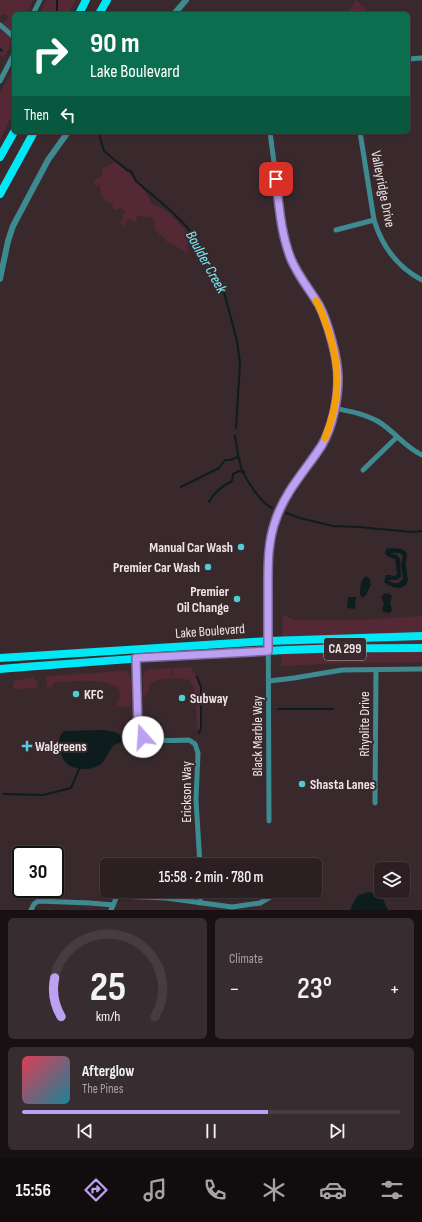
<!DOCTYPE html>
<html lang="en">
<head>
<meta charset="utf-8">
<style>
  :root { --surface:#2b1f22; --page:#372c2f; --text:#f1f3f6; --muted:#a6a2a5; --line:#473d40; --accent:#bca0f2 }
  body { margin:0; font-family:"Sofia Sans Condensed",sans-serif; background:var(--page); color:var(--text); height:100vh; display:flex; flex-direction:column; font-size:15px; white-space:nowrap }
  * { box-sizing:border-box; margin:0 }
  p { font-size:13px; color:var(--muted) }
  .icon { flex:none; width:22px; height:22px; fill:none; stroke:currentColor; stroke-width:2; stroke-linecap:round; stroke-linejoin:round }
  .map { position:relative; height:910px; overflow:hidden }
  .side { display:flex; flex-direction:column; gap:8px; padding:8px; background:#181113; flex:1 }
  .side>* { flex:none }
  .guide { position:absolute; left:12px; top:12px; width:398px; height:122px; border-radius:6px; box-shadow:0 1px 3px #0004,0 0 0 1px var(--line); background:#0b6e4f; color:#fff; overflow:hidden }
  .controls { position:absolute; left:374px; top:862px; display:grid; gap:8px }
  .controls a { display:grid; place-items:center; width:36px; height:36px; border-radius:6px; background:var(--surface); box-shadow:0 1px 3px #0004,0 0 0 1px var(--line); font-size:20px }
  .speed { position:absolute; left:12px; top:846px; display:flex; gap:8px; font-size:20px; font-weight:700; text-align:center }
  .speed>* { display:grid; place-content:center; width:52px; height:52px; border-radius:50%; background:var(--surface); box-shadow:0 1px 3px #0004,0 0 0 1px var(--line); line-height:1 }
  .speed .limit { border:2px solid #111; border-radius:6px; background:#fff; color:#111 }
  .pin { position:absolute; display:grid; place-items:center; width:34px; height:34px; color:#fff; margin:-17px; border-radius:8px; box-shadow:0 2px 6px #0006 }
  .me { position:absolute; width:44px; margin:-22px; rotate:341deg; stroke-linejoin:round; filter:drop-shadow(0 0 3px #0008) }
  .turn { display:flex; align-items:center; gap:14px; height:84px; padding:0 12px; font-size:18px }
  .turn .icon { width:52px; height:52px; stroke-width:2.5 }
  .turn b { display:block; font-size:28px; line-height:34px }
  .then { display:flex; align-items:center; height:38px; padding:0 12px; background:#0003; gap:8px; font-size:15px }
  .big { font-size:30px; font-weight:600; line-height:1.1 }
  .side .tile { flex:1; display:flex; flex-direction:column; justify-content:center; gap:6px; min-width:0; padding:0 14px; border-radius:6px; background:var(--page) }
  .side .dial { align-items:center; gap:0 }
  .dial svg { height:104px; overflow:visible; fill:none; stroke:var(--line); stroke-width:7; stroke-linecap:round; text-anchor:middle }
  .dial text { fill:var(--text); stroke:none }
  .song { display:flex; align-items:center; gap:12px }
  .cover { width:48px; height:48px; border-radius:6px; background:linear-gradient(135deg,hsl(350 70% 55%),hsl(190 70% 35%)) }
  .played { height:4px; border-radius:2px; background:linear-gradient(90deg,var(--accent) 65%,var(--line) 65%) }
  .keys { display:flex; justify-content:space-around; direction:ltr }
  .heat { display:flex; justify-content:space-between; align-items:center; font-size:22px; direction:ltr }
  .side .tiles { flex:1; display:grid; gap:8px; grid-template-columns:1fr 1fr }
  .tile:last-child { grid-column:span 2 }
  .trip { position:absolute; left:100px; top:858px; width:222px; height:40px; border-radius:6px; background:var(--surface); box-shadow:0 1px 3px #0004,0 0 0 1px var(--line); font-weight:600; line-height:40px; text-align:center }
  .dock { display:flex; height:64px; justify-content:space-around; align-items:center; background:#110c0e; color:var(--muted) }
  .dock .icon { width:28px; height:28px }
  .dock .selected { color:var(--accent) }
  .dock b { font-size:18px; color:var(--text) }
  .map>svg:first-child { display:block }
  .green { fill:#552835 }
  .water { fill:#0d1d1e; fill-rule:evenodd }
  .lines { fill:none; stroke-linecap:round; stroke-linejoin:round }
  .stream { stroke:#0d1d1e; stroke-width:2 }
  .minor { stroke:#3d8a91; stroke-width:5 }
  .tertiary { stroke:#3d8a91; stroke-width:6 }
  .primary { stroke:#00e7f5; stroke-width:8 }
  .route-casing { stroke:#7a689d; stroke-width:10 }
  .route { stroke:#bca0f2; stroke-width:7 }
  .slow { stroke:#f59e0b; stroke-width:7 }
  .poi-dot { fill:#52ccd5; stroke:#39292d; stroke-width:1.5 }
  .labels { text-anchor:middle; dominant-baseline:central; stroke-width:4; stroke-linejoin:round; paint-order:stroke }
  .shield { fill:#39292d; stroke:#b8acae; stroke-width:1 }
  .shield-label { font-size:13px; font-weight:bold; fill:#efe4e6 }
  .street-label { font-size:14px; fill:#efe4e6; stroke:#39292d }
  .poi-label { font-size:14px; font-weight:bold; fill:#efe4e6; stroke:#39292d; text-anchor:start }
  .water-label { font-size:15px; font-style:italic; fill:#77f3fd; stroke:#39292d }
</style>
</head>
<body>
<div class="map">
<svg width="422" height="910" viewBox="0 0 422 910">
  <rect width="100%" height="100%" fill="#39292d"/>
  <g class="green">
    <polygon points="0,0 33,0 26,14 14,14 14,34 3,23 9,17 5,14 0,16"/>
    <polygon points="46,0 76,0 68,14 40,14"/>
    <polygon points="356,0 365,8 366,14 345,14 350,10"/>
    <polygon points="0,29 13,40 4,58 0,55"/>
    <polygon points="14,67 14,111 0,140 0,93"/>
    <path d="M115 162C129 174 146 187 152 205 165 205 184 228 191 239L186 246 188 250V252L186 253 170 242 168 243 162 235 158 234 159 232 155 231 154 219 151 217 137 216 136 222 128 219 124 226 120 223 125 211 121 208 116 210 113 209 112 207 115 204H111L104 200 100 189 101 184 96 186 94 184 96 179 102 175 103 168Z"/>
    <polygon points="283,615 294,620 359,620 422,616 422,662 342,663 281,666"/>
    <path d="M191 667 200 685V730L196 729 197 724 194 688 189 680C180 677 158 678 150 683L148 692 143 698V676L146 670 171 668V673L170 675 172 676 173 675 172 668Z"/>
    <path d="M127 671C134 679 131 693 131 703L130 706 116 707C118 698 123 699 118 687 99 678 73 681 52 683L53 688 48 687 46 685 47 676Z"/>
    <polygon points="33,677 35,680 37,681 37,688 13,689 14,681"/>
  </g>
  <g class="water">
    <path d="M391 548 402 549 407 553C407 558 405 562 406 566 406 571 409 579 407 583 402 592 390 587 384 582L386 575H389L395 576 397 574 395 559 389 557 385 554 386 549ZM390 553H400L403 556 401 564 403 579 398 583H393L388 580H396L401 577 400 559 397 555Z"/>
    <path d="M366 576 370 579 371 585 366 595 362 598 360 595C360 588 360 581 366 576Z"/>
    <polygon points="385,593 390,594 392,596 390,603 392,610 390,613 384,612 382,610 384,603 381,597"/>
    <polygon points="348,597 356,597 355,609 347,608"/>
    <path d="M103 730 115 732 120 735 122 742 114 745C109 750 107 758 102 763 95 770 79 771 70 766 60 760 54 739 64 731Z"/>
    <polygon points="368,892 381,895 388,910 350,910 357,896"/>
  </g>
  <g class="lines">
    <g class="stream">
      <polyline points="57,0 57,14"/>
      <polyline points="0,49 2,51"/>
      <polyline points="97,132 99,134 104,151 127,170 131,171 136,181 170,210 187,227 200,246 224,292 237,341 240,363 236,428"/>
      <path d="M235 436C237 446 238 458 241 467 245 479 261 503 272 508"/>
      <polyline points="181,487 219,468 225,460 231,460 237,457 240,459"/>
      <path d="M209 502C214 492 222 486 232 481L233 474 239 471 244 472"/>
      <polyline points="286,513 300,518 333,526 359,527 412,532 422,531"/>
      <polyline points="197,677 201,687 201,728 199,733"/>
      <polyline points="278,709 333,709"/>
      <polyline points="4,794 43,795 71,788 80,767"/>
    </g>
    <g class="minor">
      <polyline points="33,14 40,0"/>
      <polyline points="0,25 14,37"/>
      <polyline points="408,59 422,58"/>
      <polyline points="0,81 14,54"/>
      <path d="M360 132 374 220C382 246 397 267 422 280"/>
      <polyline points="336,230 374,220"/>
      <path d="M334 408C349 411 366 414 379 422 395 432 405 447 422 455"/>
      <polyline points="363,470 397,437"/>
      <path d="M136 656 138 728C143 745 175 740 189 740L195 744 198 753 196 800 200 865"/>
      <polyline points="269,681 294,678 342,670 422,669"/>
      <polyline points="375,803 376,670"/>
      <path d="M269 821 268 565C269 536 277 509 293 484 302 471 313 459 321 445 334 424 339 389 337 366 335 346 328 325 320 308 315 297 306 287 300 277 291 264 287 247 283 232L270 132"/>
      <polyline points="200,903 200,891"/>
      <polyline points="31,910 34,904 38,901 90,903 113,905"/>
      <polyline points="111,910 117,896 166,898 232,907 260,903 277,893 282,892"/>
    </g>
    <g class="tertiary">
      <polyline points="174,14 186,0"/>
      <polyline points="0,279 8,241 13,226 48,160 68,132"/>
    </g>
    <g class="primary">
      <polyline points="79,14 86,0"/>
      <polyline points="99,14 107,0"/>
      <polyline points="0,157 14,132"/>
      <polyline points="0,194 34,132"/>
      <polyline points="0,658 268,641 422,636"/>
      <path d="M0 669C105 661 210 652 316 649 351 648 387 648 422 648"/>
    </g>
  </g>
  <g class="lines">
    <defs>
      <path id="route" d="M143 737 140 734 138 728 136 658 268 651C268 632 268 613 268 594 268 568 267 543 276 519 286 490 306 470 322 445 333 426 338 399 338 378 338 359 328 322 319 305 310 290 298 276 291 259 281 234 279 206 276 179"/>
    </defs>
    <use href="#route" class="route-casing"/>
    <use href="#route" class="route"/>
    <path class="slow" d="M316 301C322 310 324 320 328 330 341 368 340 400 325 438"/>
  </g>
  <g class="poi-dot">
    <circle cx="241" cy="547" r="4"/>
    <circle cx="208" cy="567" r="4"/>
    <circle cx="237" cy="599" r="4"/>
    <circle cx="76" cy="694" r="4"/>
    <circle cx="182" cy="698" r="4"/>
    <path d="M25 740h4v4h4v4h-4v4h-4v-4h-4v-4h4z"/>
    <circle cx="302" cy="784" r="4"/>
  </g>
  <g class="labels">
    <rect class="shield" x="324" y="638" width="42" height="22" rx="3"/>
    <g class="shield-label">
      <text x="345" y="649">CA 299</text>
    </g>
    <g class="street-label">
      <text transform="translate(383 189) rotate(79)">Valleyridge Drive</text>
      <text transform="translate(210 631) rotate(-4)">Lake Boulevard</text>
      <text transform="translate(364 724) rotate(-90)">Rhyolite Drive</text>
      <text transform="translate(257 736) rotate(-90)">Black Marble Way</text>
      <text transform="translate(186 792) rotate(-90)">Erickson Way</text>
    </g>
    <g class="poi-label">
      <text x="233" y="547" text-anchor="end">Manual Car Wash</text>
      <text x="200" y="567" text-anchor="end">Premier Car Wash</text>
      <text x="229" y="591" text-anchor="end">Premier<tspan x="229" dy="16">Oil Change</tspan></text>
      <text x="84" y="694">KFC</text>
      <text x="190" y="698">Subway</text>
      <text x="35" y="746">Walgreens</text>
      <text x="310" y="784">Shasta Lanes</text>
    </g>
    <g class="water-label">
      <text transform="translate(206 262) rotate(61)">Boulder Creek</text>
    </g>
  </g>
</svg>
<div class="controls">
<a><svg class="icon" aria-label="layers" viewBox="0 0 24 24"><path d="M12 4l9 5-9 5-9-5zM3 14l9 5 9-5"/></svg></a>
</div>
<div class="speed"><div class="limit">30</div></div>
<div class="pin" style="left:276px;top:179px;background:#d93025"><svg class="icon" aria-label="arrive" viewBox="0 0 24 24"><path d="M6 21V4h12l-3 4 3 4H6"/></svg></div>
<svg class="me" style="left:143px;top:737px" viewBox="-20 -20 40 40"><circle r="19" fill="#fff"/><path d="M0-13L10 11 0 6-10 11z" fill="#bca0f2"/></svg>
<div class="trip">15:58 · 2 min · 780 m</div>
<div class="guide">
<div class="turn"><svg class="icon" aria-label="right" viewBox="0 0 24 24"><path d="M7 20v-9h11M14 6l5 5-5 5"/></svg><div><b>90 m</b>Lake Boulevard</div></div>
<div class="then">Then<svg class="icon" aria-label="left" viewBox="0 0 24 24"><path d="M17 20v-9H6M10 6l-5 5 5 5"/></svg></div>
</div>
</div>
<section class="side">
<div class="tiles">
<div class="tile dial"><svg viewBox="0 0 100 80">
<path d="M14 69A42 42 0 1 1 86 69"/>
<path d="M14 69A42 42 0 0 1 9 39" stroke="#bca0f2"/>
<text x="50" y="56" font-size="32" font-weight="700">25</text>
<text x="50" y="72" font-size="11">km/h</text>
</svg></div>
<div class="tile"><p>Climate</p>
<div class="heat"><a>−</a><b class="big">23°</b><a>+</a></div>
</div>
<div class="tile">
<div class="song"><i class="cover"></i><div><b>Afterglow</b><p>The Pines</p></div></div>
<div class="played"></div>
<div class="keys"><svg class="icon" aria-label="previous" viewBox="0 0 24 24"><path d="M18 5L8 12l10 7zM5 5v14"/></svg><svg class="icon" aria-label="pause" viewBox="0 0 24 24"><path d="M8 5v14M16 5v14"/></svg><svg class="icon" aria-label="next" viewBox="0 0 24 24"><path d="M6 5l10 7-10 7zM19 5v14"/></svg></div>
</div>
</div>
</section>
<nav class="dock">
<b>15:56</b>
<svg class="icon selected" aria-label="directions" viewBox="0 0 24 24"><path d="M12 3l9 9-9 9-9-9zM9 14v-3h6M13 9l2 2-2 2"/></svg>
<svg class="icon" aria-label="music" viewBox="0 0 24 24"><path d="M9 18V5l10-2v13"/><circle cx="6" cy="18" r="3"/><circle cx="16" cy="16" r="3"/></svg>
<svg class="icon" aria-label="phone" viewBox="0 0 24 24"><path d="M5 4h4l2 5-3 2q2 4 5 5l2-3 5 2v4C11 20 4 13 5 4z"/></svg>
<svg class="icon" aria-label="climate" viewBox="0 0 24 24"><path d="M12 3v18M4 7l16 10M4 17L20 7"/></svg>
<svg class="icon" aria-label="car" viewBox="0 0 24 24"><path d="M5 17H2v-5l4-1 3-4h7l3 4 3 1v5h-3M9 17h6M6 11h13"/><circle cx="7" cy="17" r="2"/><circle cx="17" cy="17" r="2"/></svg>
<svg class="icon" aria-label="filters" viewBox="0 0 24 24"><path d="M4 7h16M4 17h16"/><circle cx="9" cy="7" r="2"/><circle cx="15" cy="17" r="2"/></svg>
</nav>
</body>
</html>
